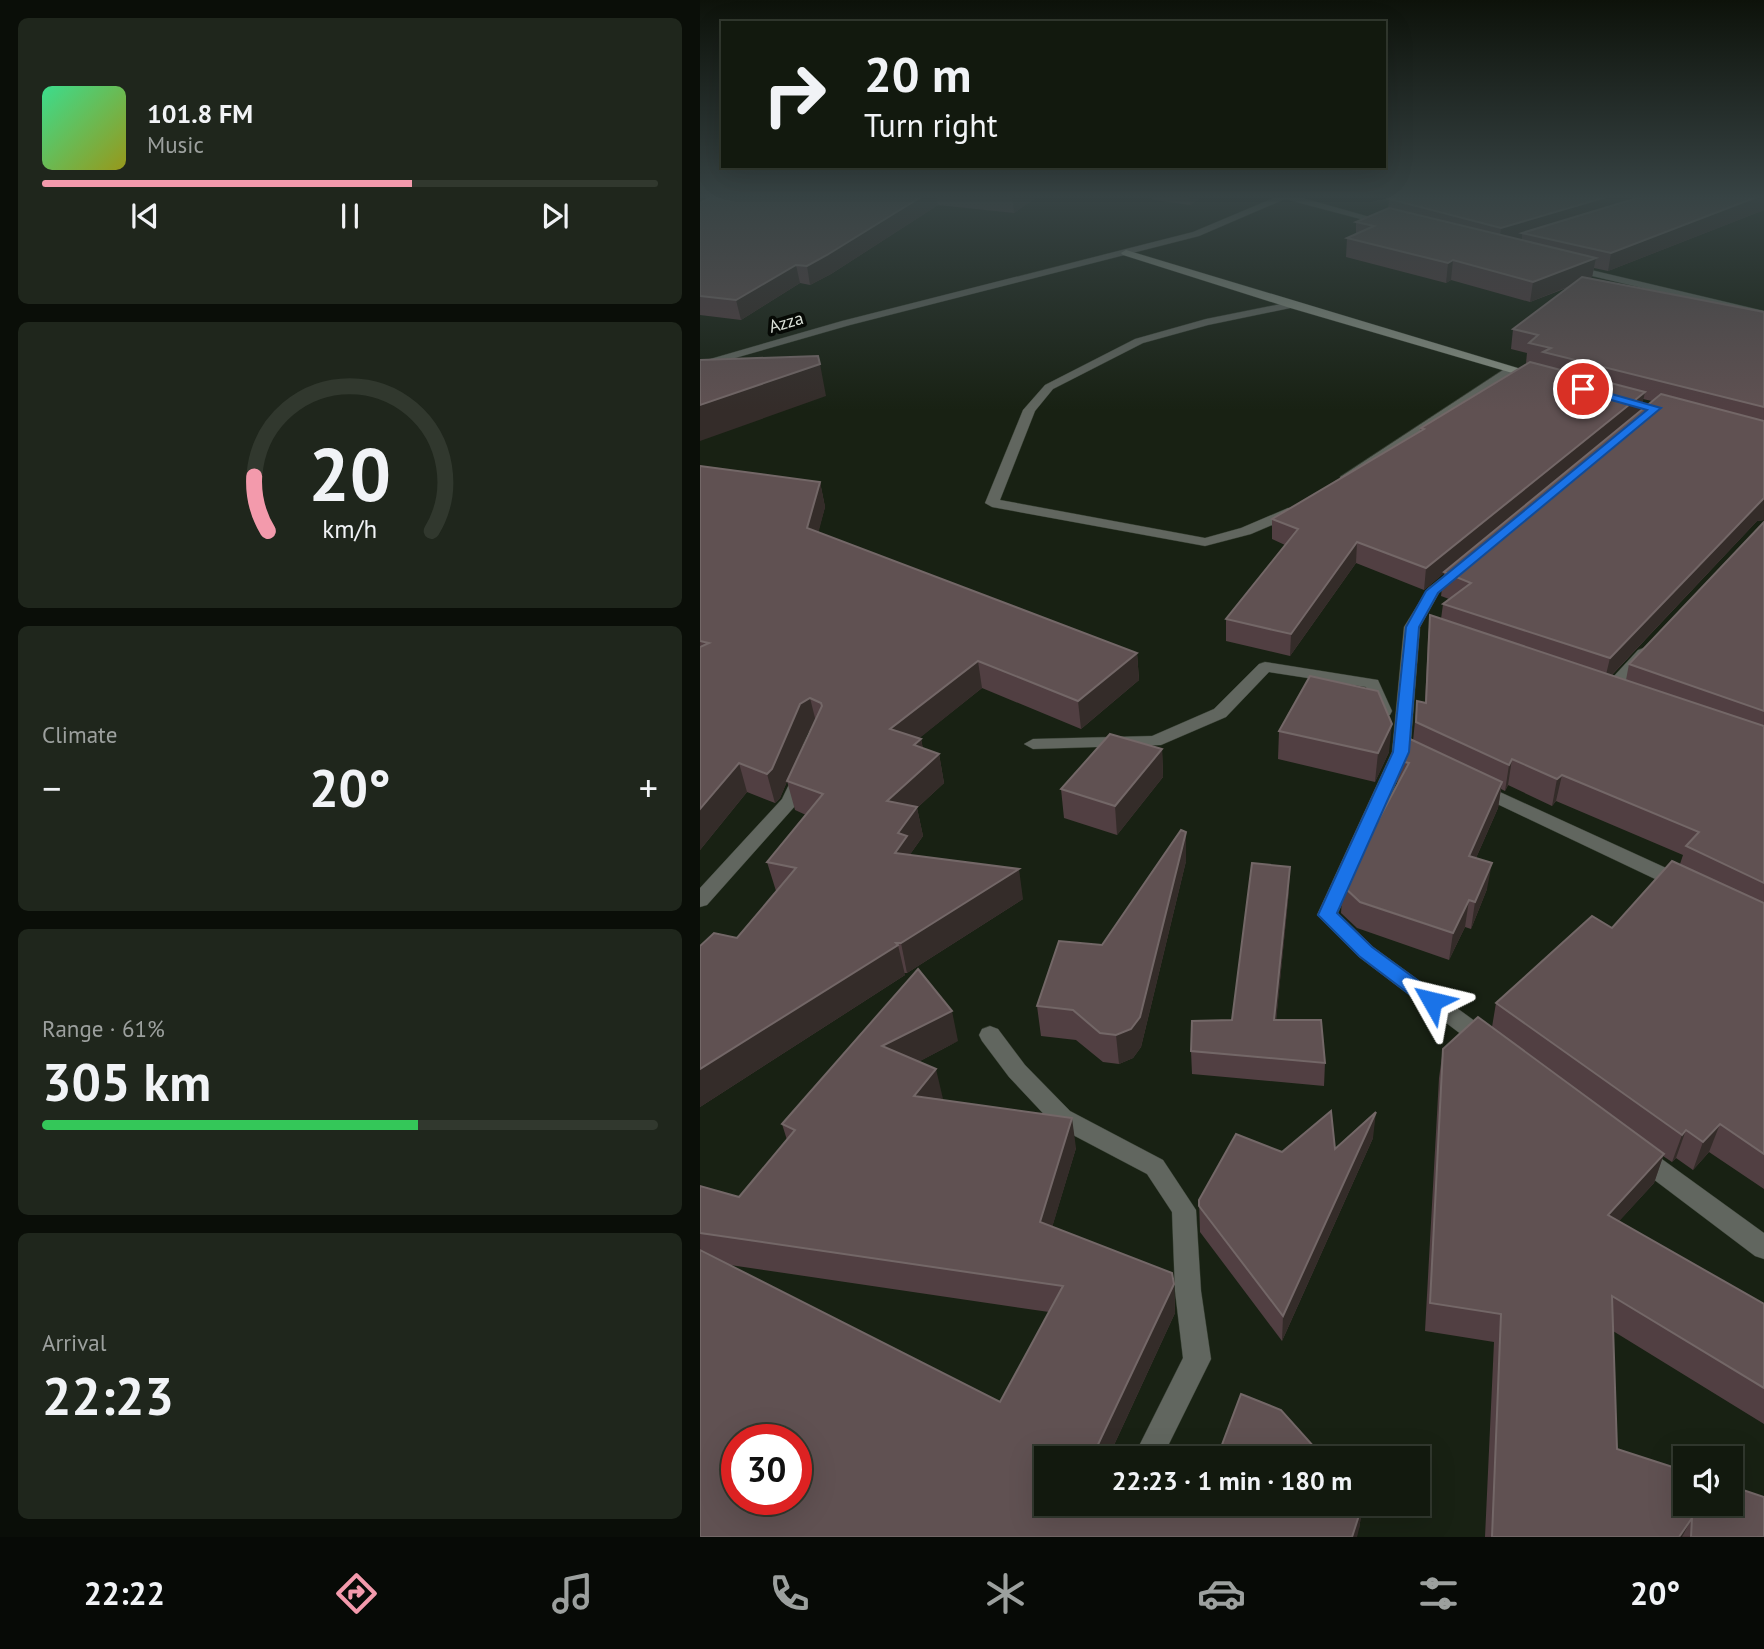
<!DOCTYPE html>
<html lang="en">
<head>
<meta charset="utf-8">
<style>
  :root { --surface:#12190e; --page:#1f261c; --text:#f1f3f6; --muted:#9ca09e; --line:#31382e; --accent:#f39aac }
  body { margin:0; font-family:"PT Sans",sans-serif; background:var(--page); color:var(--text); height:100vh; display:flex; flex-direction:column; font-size:26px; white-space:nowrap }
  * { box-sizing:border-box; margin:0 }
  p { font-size:23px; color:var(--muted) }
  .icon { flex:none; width:38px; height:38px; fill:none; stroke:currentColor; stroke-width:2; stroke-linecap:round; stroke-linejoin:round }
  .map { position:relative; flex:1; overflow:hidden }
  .sheet { display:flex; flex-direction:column; gap:18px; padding:18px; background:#0a0e08; width:700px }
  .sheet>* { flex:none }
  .guide { position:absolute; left:21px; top:21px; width:665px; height:147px; border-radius:0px; box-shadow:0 7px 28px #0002,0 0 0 2px var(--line); background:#12190e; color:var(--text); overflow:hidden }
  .fabs { position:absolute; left:973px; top:1446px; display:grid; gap:14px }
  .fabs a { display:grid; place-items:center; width:70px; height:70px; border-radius:0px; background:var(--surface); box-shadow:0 7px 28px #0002,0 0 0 2px var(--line); font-size:35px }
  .speed { position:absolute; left:21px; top:1424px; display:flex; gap:14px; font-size:35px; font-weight:700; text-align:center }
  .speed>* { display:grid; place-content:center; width:91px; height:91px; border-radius:50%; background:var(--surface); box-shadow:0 7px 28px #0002,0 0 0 2px var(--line); line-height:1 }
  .speed .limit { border:10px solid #d22; background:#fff; color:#111 }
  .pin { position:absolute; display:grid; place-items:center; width:60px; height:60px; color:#fff; margin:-30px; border:4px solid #fff; border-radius:50%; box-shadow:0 2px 7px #0007 }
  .me { position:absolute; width:77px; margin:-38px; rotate:307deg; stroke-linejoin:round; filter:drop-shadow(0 0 5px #0008) }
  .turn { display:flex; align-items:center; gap:24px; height:147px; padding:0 28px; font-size:32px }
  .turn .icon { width:91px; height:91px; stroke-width:2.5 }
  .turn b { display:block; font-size:49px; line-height:60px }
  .big { font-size:52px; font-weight:700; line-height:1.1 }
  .sheet .tile { flex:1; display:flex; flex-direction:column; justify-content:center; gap:10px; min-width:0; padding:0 24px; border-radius:10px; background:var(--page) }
  .sheet .dial { align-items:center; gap:0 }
  .dial svg { height:182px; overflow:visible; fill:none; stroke:var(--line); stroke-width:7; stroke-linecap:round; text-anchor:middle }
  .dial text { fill:var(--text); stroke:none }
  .song { display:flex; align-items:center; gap:21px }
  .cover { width:84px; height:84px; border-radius:10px; background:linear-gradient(135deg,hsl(150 70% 55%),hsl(60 70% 35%)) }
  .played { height:7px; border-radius:4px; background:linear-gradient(90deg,var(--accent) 60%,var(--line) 60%) }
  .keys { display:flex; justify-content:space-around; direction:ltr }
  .heat { display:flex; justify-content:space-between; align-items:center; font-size:38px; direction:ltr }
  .charge { height:10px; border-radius:5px; background:linear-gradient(90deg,#34c759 61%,var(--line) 0) }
  .trip { position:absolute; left:334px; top:1446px; width:396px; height:70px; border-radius:0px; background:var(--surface); box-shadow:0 7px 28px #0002,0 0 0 2px var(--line); font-weight:700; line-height:70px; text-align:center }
  .tabs { display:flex; height:112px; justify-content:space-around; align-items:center; background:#070a06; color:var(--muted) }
  .tabs .icon { width:49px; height:49px }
  .tabs .selected { color:var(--accent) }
  .tabs b { font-size:32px; color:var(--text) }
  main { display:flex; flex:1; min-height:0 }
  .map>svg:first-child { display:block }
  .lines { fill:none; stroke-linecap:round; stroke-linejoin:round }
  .street-casing { stroke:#333c2f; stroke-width:1 }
  .secondary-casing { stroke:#333c2f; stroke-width:1 }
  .street { fill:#61665f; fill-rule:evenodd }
  .secondary { fill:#878f83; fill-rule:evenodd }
  .wall { fill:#513f42; fill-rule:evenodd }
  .shaded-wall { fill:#342c29 }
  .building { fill:#605152; stroke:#736767; stroke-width:2; fill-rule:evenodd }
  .route { fill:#1a73e8; stroke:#114b97; stroke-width:2 }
  .labels { text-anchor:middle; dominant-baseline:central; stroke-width:7; stroke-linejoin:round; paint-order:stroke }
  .far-street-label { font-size:18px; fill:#dbe1d8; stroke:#060905 }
</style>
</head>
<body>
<main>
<section class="sheet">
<div class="tile">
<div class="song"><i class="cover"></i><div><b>101.8 FM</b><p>Music</p></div></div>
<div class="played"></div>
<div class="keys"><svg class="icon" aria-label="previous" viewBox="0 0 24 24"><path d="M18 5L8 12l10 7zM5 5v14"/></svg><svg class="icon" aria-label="pause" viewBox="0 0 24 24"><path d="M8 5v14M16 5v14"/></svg><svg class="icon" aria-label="next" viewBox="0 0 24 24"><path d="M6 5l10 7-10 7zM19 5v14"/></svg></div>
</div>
<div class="tile dial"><svg viewBox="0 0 100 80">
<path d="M14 69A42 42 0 1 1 86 69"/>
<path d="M14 69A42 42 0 0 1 8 45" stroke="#f39aac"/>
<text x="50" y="56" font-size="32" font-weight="700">20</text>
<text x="50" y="72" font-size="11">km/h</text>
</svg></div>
<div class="tile"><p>Climate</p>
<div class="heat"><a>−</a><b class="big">20°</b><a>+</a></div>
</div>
<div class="tile"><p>Range · 61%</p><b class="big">305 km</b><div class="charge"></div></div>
<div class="tile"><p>Arrival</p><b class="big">22:23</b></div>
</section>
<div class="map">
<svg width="1064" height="1537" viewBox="0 0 1064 1537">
  <rect width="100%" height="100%" fill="#182113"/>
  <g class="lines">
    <defs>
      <g id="street">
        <polygon points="574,195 592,195 691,223 687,226 585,199 499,236 150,325 0,368 0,362 142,321 493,232 576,197"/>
        <polygon points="870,265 1064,311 1064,317 867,270 865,268"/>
        <polygon points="591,302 595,303 595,307 508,325 443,343 353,389 335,411 300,500 505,538 541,528 588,508 598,508 598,514 551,534 505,546 292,507 285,503 323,410 345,385 435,339 506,319"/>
        <polygon points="806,368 816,370 651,480 641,480 640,477"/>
        <polygon points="760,564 767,568 739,593 720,627 710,752 638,913 673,947 794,1035 797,1041 794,1047 786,1050 778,1047 659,957 617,915 692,752 704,627 728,588"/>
        <polygon points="944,648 950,650 952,653 950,656 914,695 902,695 900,692 902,689 938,650"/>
        <polygon points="565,662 678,680 692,711 690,715 678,715 666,687 569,672 526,717 461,745 333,749 324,744 333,739 452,736 514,709 559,664"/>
        <polygon points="100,772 109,778 96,805 7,905 0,907 0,888 82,799 94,774"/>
        <polygon points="778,782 988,878 991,883 988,888 974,888 772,792 769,788"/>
        <polygon points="290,1026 298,1029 325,1065 370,1111 463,1160 496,1210 501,1291 511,1359 462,1458 433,1458 483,1358 475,1291 472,1212 447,1174 354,1125 309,1077 282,1041 279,1035 282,1029"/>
        <polygon points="940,1146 948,1149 1064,1233 1064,1259 1055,1256 932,1163 928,1156 932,1149"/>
        <polygon points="408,1503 439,1503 422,1537 391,1537"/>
      </g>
      <polygon id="secondary" points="426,250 841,375 843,377 833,379 587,307 423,255 421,253"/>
    </defs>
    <use href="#street" class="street-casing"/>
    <use href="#secondary" class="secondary-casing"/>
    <use href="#street" class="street"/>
    <use href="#secondary" class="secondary"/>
  </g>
  <g class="wall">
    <polygon points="15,195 340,195 314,213 238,205 131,274 110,285 100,283 41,320 0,315 0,203"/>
    <polygon points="444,195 505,195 490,205 455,200"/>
    <path d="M1064 195V210L908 271 894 268 892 277 890 278 1064 312V520L1057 521 912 675 926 680 929 664 1064 522V1189L1009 1152 993 1170 976 1158 972 1162 963 1156 954 1183 919 1221 1064 1305V1424L913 1331 917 1449 1064 1537H785L794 1342 725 1331 739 1078 743 1049 792 1027 796 1003 912 928 980 864 983 855 856 801 852 806 808 785 805 791 801 789 798 808 776 858 787 889 771 929 765 927 749 960 657 928 641 913 643 886 697 785 700 761 713 741 717 701 725 703 728 640 730 615 741 619 743 604 749 599 741 596 744 573 724 590 656 563 590 656 526 641V619L585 545 572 539V519L720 431 721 428 828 363H826L827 353 811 349 813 329 869 287 830 302 751 280 746 283 646 257 647 238 656 234V222L688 209 689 199ZM943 399 952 401 941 410Z"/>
    <polygon points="0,466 120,482 125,507 118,532 437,653 439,680 381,729 282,688 219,738 221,739 223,749 239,754 244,783 217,808 223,836 211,853 211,855 323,899 207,973 204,973 205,975 0,1107 0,946 37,938 76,891 67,862 106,815 95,810 87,781 111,730 108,732 80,798 75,803 47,792 0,850"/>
    <polygon points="579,731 689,752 675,782 578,759"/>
    <polygon points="462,749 463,777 417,835 364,818 361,789"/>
    <polygon points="486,861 441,1047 433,1058 419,1064 403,1062 376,1040 341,1036 337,1006 402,945"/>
    <polygon points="589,890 576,1020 625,1063 624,1086 492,1074 491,1051 532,1020"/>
    <path d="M258 1041 218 1062 242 1100 376 1148 352 1227 474 1284 475 1313 408 1458H346V1503H407L402 1512 663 1503 659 1529 0 1537V1186L39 1197 87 1140 82 1124ZM30 1265 349 1312 300 1402Z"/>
    <polygon points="673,1138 582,1341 500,1232 499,1200 582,1152 635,1149"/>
  </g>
  <g class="shaded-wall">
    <polygon points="224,195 236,195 238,205 131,274 110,285 107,266"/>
    <polygon points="313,195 340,195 314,213 312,196"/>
    <polygon points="489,195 505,195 490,205"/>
    <polygon points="913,195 967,195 822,233 822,239 799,245 801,228"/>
    <polygon points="1062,195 1064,195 1064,210 908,271 911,253"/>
    <polygon points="896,258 892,277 830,302 833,282"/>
    <polygon points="753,260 751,280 746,283 748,263"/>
    <polygon points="96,265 100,283 41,320 36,300"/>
    <polygon points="120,364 126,396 0,441 0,405"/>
    <polygon points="945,392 941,411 744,572 744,573 724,590 726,568"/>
    <polygon points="120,482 125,507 113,554 107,528"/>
    <polygon points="1064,498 1064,520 1057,521 904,683 910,658"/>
    <polygon points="657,542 656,563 590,656 591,634"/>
    <polygon points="437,653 439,680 381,729 378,701"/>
    <polygon points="278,661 282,688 196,757 190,729"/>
    <polygon points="110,698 117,726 108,732 80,798 75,803 67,774 100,704"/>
    <polygon points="692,724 689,752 675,782 678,753"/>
    <polygon points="221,739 226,766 239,754 244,783 217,808 223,836 211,853 213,865 195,853 187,801 214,745"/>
    <polygon points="462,749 463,777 417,835 415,806"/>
    <polygon points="812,759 808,785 805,791 809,765"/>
    <polygon points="39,763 47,792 0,850 0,809"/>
    <polygon points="862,775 856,801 852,806 857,779"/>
    <polygon points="802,782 798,808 765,883 769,856"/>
    <polygon points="486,832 486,861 441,1047 433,1058 419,1064 416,1035"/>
    <polygon points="792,863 787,889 771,929 775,902"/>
    <polygon points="590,867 589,890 574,1043 574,1020"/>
    <polygon points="319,869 323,899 207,973 201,943"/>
    <polygon points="769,900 765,927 749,960 753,933"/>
    <polygon points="198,945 205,975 0,1107 0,1069"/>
    <polygon points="252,1011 258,1041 190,1077 182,1046"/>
    <polygon points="236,1069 243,1099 214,1096"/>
    <polygon points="676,1112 673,1138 582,1341 583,1316"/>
    <polygon points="372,1118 376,1148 345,1251 340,1222"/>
    <polygon points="1020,1124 1009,1152 993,1170 1003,1142"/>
    <polygon points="986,1130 976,1158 972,1162 982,1135"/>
    <polygon points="964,1154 954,1183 899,1243 908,1215"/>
    <polygon points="474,1284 475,1313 408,1458 394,1458 394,1453"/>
    <polygon points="390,1503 407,1503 390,1537 385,1513"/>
    <polygon points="663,1503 659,1529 657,1537 652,1537"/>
    <polygon points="992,1518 982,1537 979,1537"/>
  </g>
  <g class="building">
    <polygon points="15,195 224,195 127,255 107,266 96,265 36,300 0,296 0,203"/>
    <polygon points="701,195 913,195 801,228 689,199"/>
    <polygon points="947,195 1062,195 911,253 822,233"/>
    <polygon points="689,208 896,258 833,282 753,260 748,263 647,238 674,226 656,222"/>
    <polygon points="882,277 1064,312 1064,407 843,352 851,348 829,343 838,335 813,329"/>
    <polygon points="118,356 120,364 0,405 0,360"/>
    <polygon points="830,362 945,392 726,568 657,542 591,634 526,619 598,529 572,519 724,429 721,428"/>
    <polygon points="961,394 1064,421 1064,498 910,658 743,604 771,583 744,572"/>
    <polygon points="0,466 120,482 107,528 437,653 378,701 278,661 190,729 221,739 214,745 239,754 187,801 217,807 198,833 207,836 195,853 319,869 201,943 196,943 198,945 0,1069 0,946 14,933 37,938 96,868 67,862 123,794 87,781 122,706 121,703 110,698 100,704 72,769 67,774 39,763 0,809 0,647 9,643 0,641"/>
    <polygon points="1064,522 1064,711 929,664"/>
    <polygon points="730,615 1064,726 1064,883 986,846 999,832 862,775 857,779 812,759 809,765 716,722 717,701 726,703"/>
    <polygon points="610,676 678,691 692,724 678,753 579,731"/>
    <polygon points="410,734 462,749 415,806 361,789"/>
    <polygon points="710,739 802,782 769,856 792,863 775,902 769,900 753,933 660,902 643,886 709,763 700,761"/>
    <polygon points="481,830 486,832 440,1017 431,1029 416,1035 400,1033 373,1010 337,1006 359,941 402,945"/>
    <polygon points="972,861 1064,903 1064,1154 1020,1124 1003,1142 986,1130 982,1135 796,1003 892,916 912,928"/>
    <polygon points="552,863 590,867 574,1020 621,1020 625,1063 491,1051 492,1021 532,1020"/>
    <path d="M218 969 252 1011 182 1046 236 1069 214 1096 372 1118 340 1222 472 1273 474 1284 394 1453 406 1458H346V1503H390L385 1513 421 1512 425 1503H663L652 1537H0V1250L300 1402 363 1286 0 1233V1186L39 1197 95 1130 82 1124ZM37 1440H96V1500H37Z"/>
    <polygon points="778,1017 964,1154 908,1215 1064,1304 1064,1388 912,1296 917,1449 985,1471 985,1503 1031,1503 1031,1486 1064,1497 1064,1537 991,1537 992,1518 979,1537 792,1537 801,1314 730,1303 743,1049"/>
    <polygon points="631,1111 635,1149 676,1112 583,1316 499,1206 499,1200 536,1134 582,1152"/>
    <polygon points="541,1394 581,1410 624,1458 517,1458"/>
  </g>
  <linearGradient id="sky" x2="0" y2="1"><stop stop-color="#0d120a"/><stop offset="0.48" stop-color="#374344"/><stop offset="1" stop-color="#374344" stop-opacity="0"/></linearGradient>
  <rect width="1064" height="410" fill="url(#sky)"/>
  <polygon class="route" points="883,386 961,408 738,593 719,627 709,752 637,913 672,947 739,996 742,1001 739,1006 732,1008 725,1006 659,956 618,915 693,752 706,627 726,591 947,410 879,391 877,389"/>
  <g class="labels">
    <g class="far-street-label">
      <text transform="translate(86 322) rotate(-16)">Azza</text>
    </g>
  </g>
</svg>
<div class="fabs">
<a><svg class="icon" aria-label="sound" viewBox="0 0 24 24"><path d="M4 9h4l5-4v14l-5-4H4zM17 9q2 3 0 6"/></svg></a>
</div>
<div class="speed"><div class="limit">30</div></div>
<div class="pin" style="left:883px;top:389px;background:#d93025"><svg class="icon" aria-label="arrive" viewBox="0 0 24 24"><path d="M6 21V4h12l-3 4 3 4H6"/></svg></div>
<svg class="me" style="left:732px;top:1001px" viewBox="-20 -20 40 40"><path d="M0-17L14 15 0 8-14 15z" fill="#1a73e8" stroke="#fff" stroke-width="4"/></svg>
<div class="trip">22:23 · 1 min · 180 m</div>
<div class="guide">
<div class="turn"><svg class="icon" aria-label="right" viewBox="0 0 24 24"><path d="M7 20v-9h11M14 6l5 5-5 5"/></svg><div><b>20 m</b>Turn right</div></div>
</div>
</div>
</main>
<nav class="tabs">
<b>22:22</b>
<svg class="icon selected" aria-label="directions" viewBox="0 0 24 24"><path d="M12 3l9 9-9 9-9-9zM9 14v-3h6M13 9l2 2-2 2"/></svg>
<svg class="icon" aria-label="music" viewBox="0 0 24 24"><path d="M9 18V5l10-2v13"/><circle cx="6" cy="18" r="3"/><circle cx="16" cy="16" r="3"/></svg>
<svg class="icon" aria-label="phone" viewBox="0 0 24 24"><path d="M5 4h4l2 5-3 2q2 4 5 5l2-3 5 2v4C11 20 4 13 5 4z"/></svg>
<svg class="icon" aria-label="climate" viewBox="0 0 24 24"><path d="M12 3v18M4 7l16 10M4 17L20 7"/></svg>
<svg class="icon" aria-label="car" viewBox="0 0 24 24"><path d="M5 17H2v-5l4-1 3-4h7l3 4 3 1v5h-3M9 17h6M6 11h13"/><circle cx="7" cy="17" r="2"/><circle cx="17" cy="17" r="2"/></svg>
<svg class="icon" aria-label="filters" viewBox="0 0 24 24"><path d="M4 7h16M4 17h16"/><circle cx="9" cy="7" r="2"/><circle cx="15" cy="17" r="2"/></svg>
<b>20°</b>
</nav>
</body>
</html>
